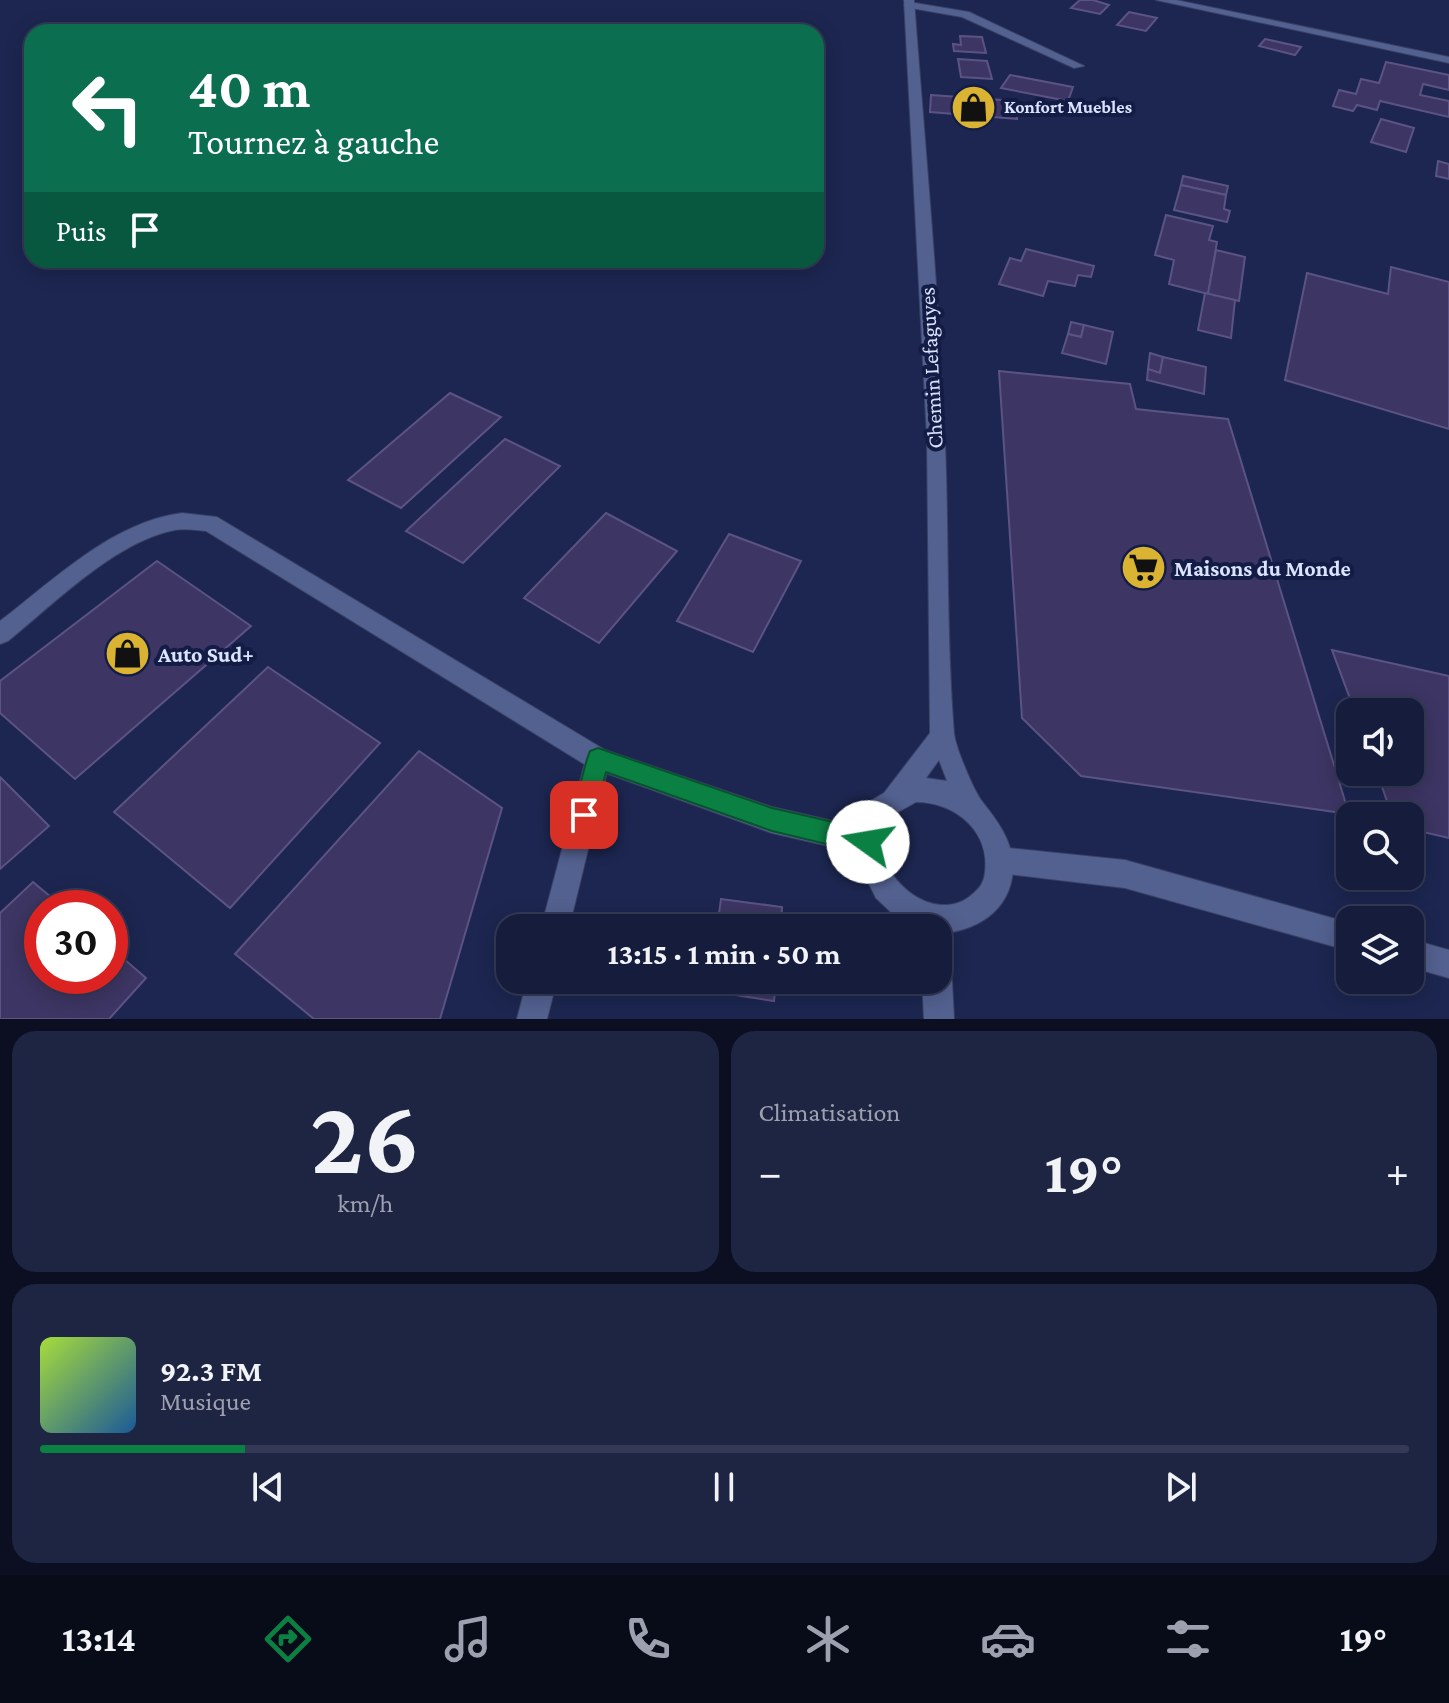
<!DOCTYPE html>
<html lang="fr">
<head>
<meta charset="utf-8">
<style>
  :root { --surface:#151c3c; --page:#1e2543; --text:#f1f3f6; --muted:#9da1af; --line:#343a56; --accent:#0b8043 }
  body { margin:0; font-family:"Crimson Pro",serif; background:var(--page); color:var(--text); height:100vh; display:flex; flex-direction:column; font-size:30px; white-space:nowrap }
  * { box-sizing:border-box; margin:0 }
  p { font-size:26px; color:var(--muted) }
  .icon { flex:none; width:44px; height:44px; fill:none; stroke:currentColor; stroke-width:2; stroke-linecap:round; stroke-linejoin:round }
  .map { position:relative; height:1019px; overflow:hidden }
  .sheet { display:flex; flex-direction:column; gap:12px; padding:12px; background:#0c0f21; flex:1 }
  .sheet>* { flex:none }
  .banner { position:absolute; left:24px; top:24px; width:800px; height:244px; border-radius:24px; box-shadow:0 4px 20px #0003,0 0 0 2px var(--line); background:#0b6e4f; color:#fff; overflow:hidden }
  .controls { position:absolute; left:1336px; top:698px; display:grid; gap:16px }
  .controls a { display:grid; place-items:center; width:88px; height:88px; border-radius:16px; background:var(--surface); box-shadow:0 4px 20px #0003,0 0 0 2px var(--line); font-size:40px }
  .speed { position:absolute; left:24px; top:890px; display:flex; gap:16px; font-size:40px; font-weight:700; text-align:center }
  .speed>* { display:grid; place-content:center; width:104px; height:104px; border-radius:50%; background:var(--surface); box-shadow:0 4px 20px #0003,0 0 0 2px var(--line); line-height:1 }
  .speed .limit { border:12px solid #d22; background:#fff; color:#111 }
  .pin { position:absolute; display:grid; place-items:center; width:68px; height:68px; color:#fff; margin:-34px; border-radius:16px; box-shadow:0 4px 12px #0006 }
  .me { position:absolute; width:88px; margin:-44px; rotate:283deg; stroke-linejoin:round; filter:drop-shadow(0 0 6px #0008) }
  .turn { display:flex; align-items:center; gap:28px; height:168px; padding:0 32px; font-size:36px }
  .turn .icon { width:104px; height:104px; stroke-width:2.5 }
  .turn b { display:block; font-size:56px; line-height:68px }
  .then { display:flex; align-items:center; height:76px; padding:0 32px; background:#0003; gap:16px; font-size:30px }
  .big { font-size:60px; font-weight:700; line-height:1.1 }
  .sheet .tile { flex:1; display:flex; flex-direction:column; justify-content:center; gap:12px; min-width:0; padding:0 28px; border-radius:24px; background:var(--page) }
  .sheet .dial { align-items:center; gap:0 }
  .dial b { font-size:104px; line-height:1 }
  .song { display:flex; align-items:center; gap:24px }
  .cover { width:96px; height:96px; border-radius:12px; background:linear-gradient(135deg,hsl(80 70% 55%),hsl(210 70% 35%)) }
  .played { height:8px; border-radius:4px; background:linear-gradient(90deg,var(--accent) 15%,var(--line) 15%) }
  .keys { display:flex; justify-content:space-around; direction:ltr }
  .heat { display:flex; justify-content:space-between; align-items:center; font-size:44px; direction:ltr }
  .sheet .tiles { flex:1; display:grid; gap:12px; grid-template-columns:1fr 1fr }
  .tile:last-child { grid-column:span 2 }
  .trip { position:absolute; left:496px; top:914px; width:456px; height:80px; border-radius:24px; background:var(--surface); box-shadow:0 4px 20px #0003,0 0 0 2px var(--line); font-weight:700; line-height:80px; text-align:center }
  .tabs { display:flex; height:128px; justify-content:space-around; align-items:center; background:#080b18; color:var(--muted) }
  .tabs .icon { width:56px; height:56px }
  .tabs .active { color:var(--accent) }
  .tabs b { font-size:36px; color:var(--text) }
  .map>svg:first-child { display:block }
  .building { fill:#3d3563; stroke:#5b5383; stroke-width:2 }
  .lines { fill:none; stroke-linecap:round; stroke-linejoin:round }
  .lane-casing { stroke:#3a4065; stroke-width:2 }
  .street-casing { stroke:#3a4065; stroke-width:2 }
  .secondary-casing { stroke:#3a4065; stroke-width:2 }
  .lane { fill:#536190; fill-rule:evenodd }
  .street { fill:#536190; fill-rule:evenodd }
  .secondary { fill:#536190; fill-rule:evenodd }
  .route { fill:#0b8043; stroke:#07532c; stroke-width:2 }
  .labels { text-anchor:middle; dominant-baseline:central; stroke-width:8; stroke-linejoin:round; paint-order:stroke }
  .far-poi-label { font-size:18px; font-weight:bold; fill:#dae3ff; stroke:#131c45; text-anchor:start }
  .street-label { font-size:22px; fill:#dae3ff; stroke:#131c45 }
  .poi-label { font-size:22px; font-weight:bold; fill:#dae3ff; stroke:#131c45; text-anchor:start }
</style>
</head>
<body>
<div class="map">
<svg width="1449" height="1019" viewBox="0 0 1449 1019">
  <rect width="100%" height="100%" fill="#1c2650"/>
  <g class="building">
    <polygon points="1080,0 1093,0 1109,5 1100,14 1071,8"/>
    <polygon points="1129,12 1157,18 1146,31 1117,25"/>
    <polygon points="960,36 982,37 986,53 954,51 953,44 961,45"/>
    <polygon points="1265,39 1301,47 1295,55 1259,46"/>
    <polygon points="958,59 987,61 992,79 961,77"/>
    <polygon points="1386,62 1449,75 1449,90 1423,84 1420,95 1449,101 1449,117 1380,101 1377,110 1357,105 1353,111 1333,106 1339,90 1356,94 1361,79 1379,83"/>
    <polygon points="1010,75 1073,87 1068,101 1001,88"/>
    <polygon points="931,95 1016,101 1017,119 930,112"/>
    <polygon points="1381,119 1414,128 1406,152 1371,142"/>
    <polygon points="1438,161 1449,164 1449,179 1436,176"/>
    <polygon points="1183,176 1228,186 1226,195 1181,185"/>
    <polygon points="1181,185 1226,195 1224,209 1230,211 1227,222 1174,210"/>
    <polygon points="1166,215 1213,226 1209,240 1217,242 1208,294 1169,284 1174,260 1155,255"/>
    <polygon points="1026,249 1094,266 1091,277 1078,275 1075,286 1048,281 1043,296 999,284 1010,258 1021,261"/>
    <polygon points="1216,250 1245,257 1239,301 1208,294"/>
    <polygon points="1391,267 1449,282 1449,429 1285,380 1307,273 1388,294"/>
    <polygon points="1205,293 1235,300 1231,338 1198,330"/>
    <polygon points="1071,322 1084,325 1081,337 1068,334"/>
    <polygon points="1084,325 1113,332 1106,364 1062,353 1068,334 1081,337"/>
    <polygon points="1150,353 1163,357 1160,373 1148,369"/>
    <polygon points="1163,357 1206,367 1204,394 1147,380 1148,369 1160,373"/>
    <polygon points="999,371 1130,384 1136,409 1228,419 1349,814 1081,776 1022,718"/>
    <polygon points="450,393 501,417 401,508 348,480"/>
    <polygon points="505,439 560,466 463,563 406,531"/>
    <polygon points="606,513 677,551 599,643 524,598"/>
    <polygon points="729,534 801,561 753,652 677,621"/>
    <polygon points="157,561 251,626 75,779 0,713 0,681"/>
    <polygon points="1332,650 1449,676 1449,838 1410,829 1410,816 1392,816 1377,772 1410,772 1410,712 1355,712"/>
    <polygon points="268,667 380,743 230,908 114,812"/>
    <polygon points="419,751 502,808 440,1019 314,1019 235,954"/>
    <polygon points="0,777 49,826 0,869"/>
    <polygon points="33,882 64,908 42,908 42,976 110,976 110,947 146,978 109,1019 0,1019 0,913"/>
    <polygon points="721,899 782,907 781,928 717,928"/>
    <polygon points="710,980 776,980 774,1001 709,991"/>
  </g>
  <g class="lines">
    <defs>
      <g id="lane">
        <polygon points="909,2 969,12 1084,66 1074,68 962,17 905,7 904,5"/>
        <polygon points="598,747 607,751 610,759 569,928 541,928 586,759 589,751"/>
        <polygon points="527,980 557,980 547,1019 517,1019"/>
      </g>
      <g id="street">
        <path d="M182 513 217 517 605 750 772 807 868 829 877 833 881 842 877 851 868 855 772 833 589 767 206 531C196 530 185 528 175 530 116 541 54 604 8 641L0 644V621C54 580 112 522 182 513Z"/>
        <polygon points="999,847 1125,860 1350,923 1350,951 1125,888 999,873 990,869 986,860 990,851"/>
        <polygon points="1410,939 1449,950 1449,978 1410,967"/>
      </g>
      <g id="secondary">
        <path d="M904 0H914C925 147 939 294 945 442 949 538 946 636 954 733 955 746 973 789 981 800 997 820 1014 842 1013 870 1010 912 976 931 938 934V928H920L898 919 876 898 858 862 856 835 872 800 884 793 930 733 927 439ZM939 760 947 781 926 778ZM916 802C954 802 990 830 985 872 984 884 978 890 969 897 925 929 858 858 890 819 896 812 908 807 916 802Z"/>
        <polygon points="1156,0 1176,0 1449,57 1449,63"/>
        <polygon points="938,966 947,970 952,980 954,1019 924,1019 922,980 938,980"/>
      </g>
    </defs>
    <use href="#lane" class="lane-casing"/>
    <use href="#street" class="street-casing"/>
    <use href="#secondary" class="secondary-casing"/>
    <use href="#lane" class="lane"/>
    <use href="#street" class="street"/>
    <use href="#secondary" class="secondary"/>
  </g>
  <polygon class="route" points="598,748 772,808 868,830 877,834 880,842 877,851 868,854 772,831 606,772 592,823 584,827 576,823 572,815 587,759 590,751"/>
  <defs>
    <symbol id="shop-disc" viewBox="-11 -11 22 22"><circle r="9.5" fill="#dab333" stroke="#131c45"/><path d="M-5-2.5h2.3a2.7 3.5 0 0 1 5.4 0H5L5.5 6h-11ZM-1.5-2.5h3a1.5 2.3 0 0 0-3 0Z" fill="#111"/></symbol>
    <symbol id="supermarket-disc" viewBox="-11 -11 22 22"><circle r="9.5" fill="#dab333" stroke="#131c45"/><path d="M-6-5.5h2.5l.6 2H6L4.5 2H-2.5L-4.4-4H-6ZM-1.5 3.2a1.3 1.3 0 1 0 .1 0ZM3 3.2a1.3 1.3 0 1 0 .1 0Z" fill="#111"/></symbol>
  </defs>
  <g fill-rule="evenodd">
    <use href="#shop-disc" x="948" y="82" width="51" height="51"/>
    <use href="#supermarket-disc" x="1118" y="542" width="51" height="51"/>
    <use href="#shop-disc" x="102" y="628" width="51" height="51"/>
  </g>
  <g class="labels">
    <g class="far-poi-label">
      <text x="1004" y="107">Konfort Muebles</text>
    </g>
    <g class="street-label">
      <text transform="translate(931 368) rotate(-93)">Chemin Lefaguyes</text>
    </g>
    <g class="poi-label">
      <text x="1174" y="568">Maisons du Monde</text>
      <text x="158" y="654">Auto Sud+</text>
    </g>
  </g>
</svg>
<div class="controls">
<a><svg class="icon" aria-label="sound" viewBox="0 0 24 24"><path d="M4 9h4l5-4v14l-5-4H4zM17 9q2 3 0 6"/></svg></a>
<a><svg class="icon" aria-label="search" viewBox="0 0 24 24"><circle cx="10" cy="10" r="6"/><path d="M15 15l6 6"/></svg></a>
<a><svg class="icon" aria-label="layers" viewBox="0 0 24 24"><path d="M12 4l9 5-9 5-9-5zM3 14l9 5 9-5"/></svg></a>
</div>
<div class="speed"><div class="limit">30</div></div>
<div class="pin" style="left:584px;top:815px;background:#d93025"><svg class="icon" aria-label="arrive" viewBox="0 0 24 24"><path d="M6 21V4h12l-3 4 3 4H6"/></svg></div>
<svg class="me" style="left:868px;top:842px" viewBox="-20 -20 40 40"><circle r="19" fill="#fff"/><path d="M0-13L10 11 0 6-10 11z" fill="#0b8043"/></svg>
<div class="trip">13:15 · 1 min · 50 m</div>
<div class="banner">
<div class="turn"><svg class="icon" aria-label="left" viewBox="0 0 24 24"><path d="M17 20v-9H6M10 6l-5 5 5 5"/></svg><div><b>40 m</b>Tournez à gauche</div></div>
<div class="then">Puis<svg class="icon" aria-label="arrive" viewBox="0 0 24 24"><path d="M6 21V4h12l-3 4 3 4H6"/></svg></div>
</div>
</div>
<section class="sheet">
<div class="tiles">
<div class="tile dial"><b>26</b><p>km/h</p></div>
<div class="tile"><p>Climatisation</p>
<div class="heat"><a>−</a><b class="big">19°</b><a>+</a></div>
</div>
<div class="tile">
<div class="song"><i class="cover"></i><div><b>92.3 FM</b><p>Musique</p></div></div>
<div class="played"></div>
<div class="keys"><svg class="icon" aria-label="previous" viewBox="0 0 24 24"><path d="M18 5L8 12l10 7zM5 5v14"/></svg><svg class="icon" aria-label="pause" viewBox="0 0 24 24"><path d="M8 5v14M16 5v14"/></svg><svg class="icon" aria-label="next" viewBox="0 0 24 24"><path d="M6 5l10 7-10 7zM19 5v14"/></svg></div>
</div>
</div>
</section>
<nav class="tabs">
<b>13:14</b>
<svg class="icon active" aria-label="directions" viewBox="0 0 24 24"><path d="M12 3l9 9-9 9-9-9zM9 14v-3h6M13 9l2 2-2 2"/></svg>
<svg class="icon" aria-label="music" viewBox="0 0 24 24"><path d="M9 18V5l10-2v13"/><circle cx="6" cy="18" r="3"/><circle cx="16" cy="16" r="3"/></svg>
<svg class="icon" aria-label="phone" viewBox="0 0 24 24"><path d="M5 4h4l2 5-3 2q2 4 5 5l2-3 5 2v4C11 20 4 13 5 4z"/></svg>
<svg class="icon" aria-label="climate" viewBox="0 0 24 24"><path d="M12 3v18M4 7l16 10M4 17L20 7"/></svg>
<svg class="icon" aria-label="car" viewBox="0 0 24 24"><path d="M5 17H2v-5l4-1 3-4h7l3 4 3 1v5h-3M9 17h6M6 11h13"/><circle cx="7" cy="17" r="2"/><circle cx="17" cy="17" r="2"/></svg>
<svg class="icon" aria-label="filters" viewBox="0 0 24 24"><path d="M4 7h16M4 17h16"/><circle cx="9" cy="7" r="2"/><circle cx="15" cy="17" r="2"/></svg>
<b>19°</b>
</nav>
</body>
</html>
